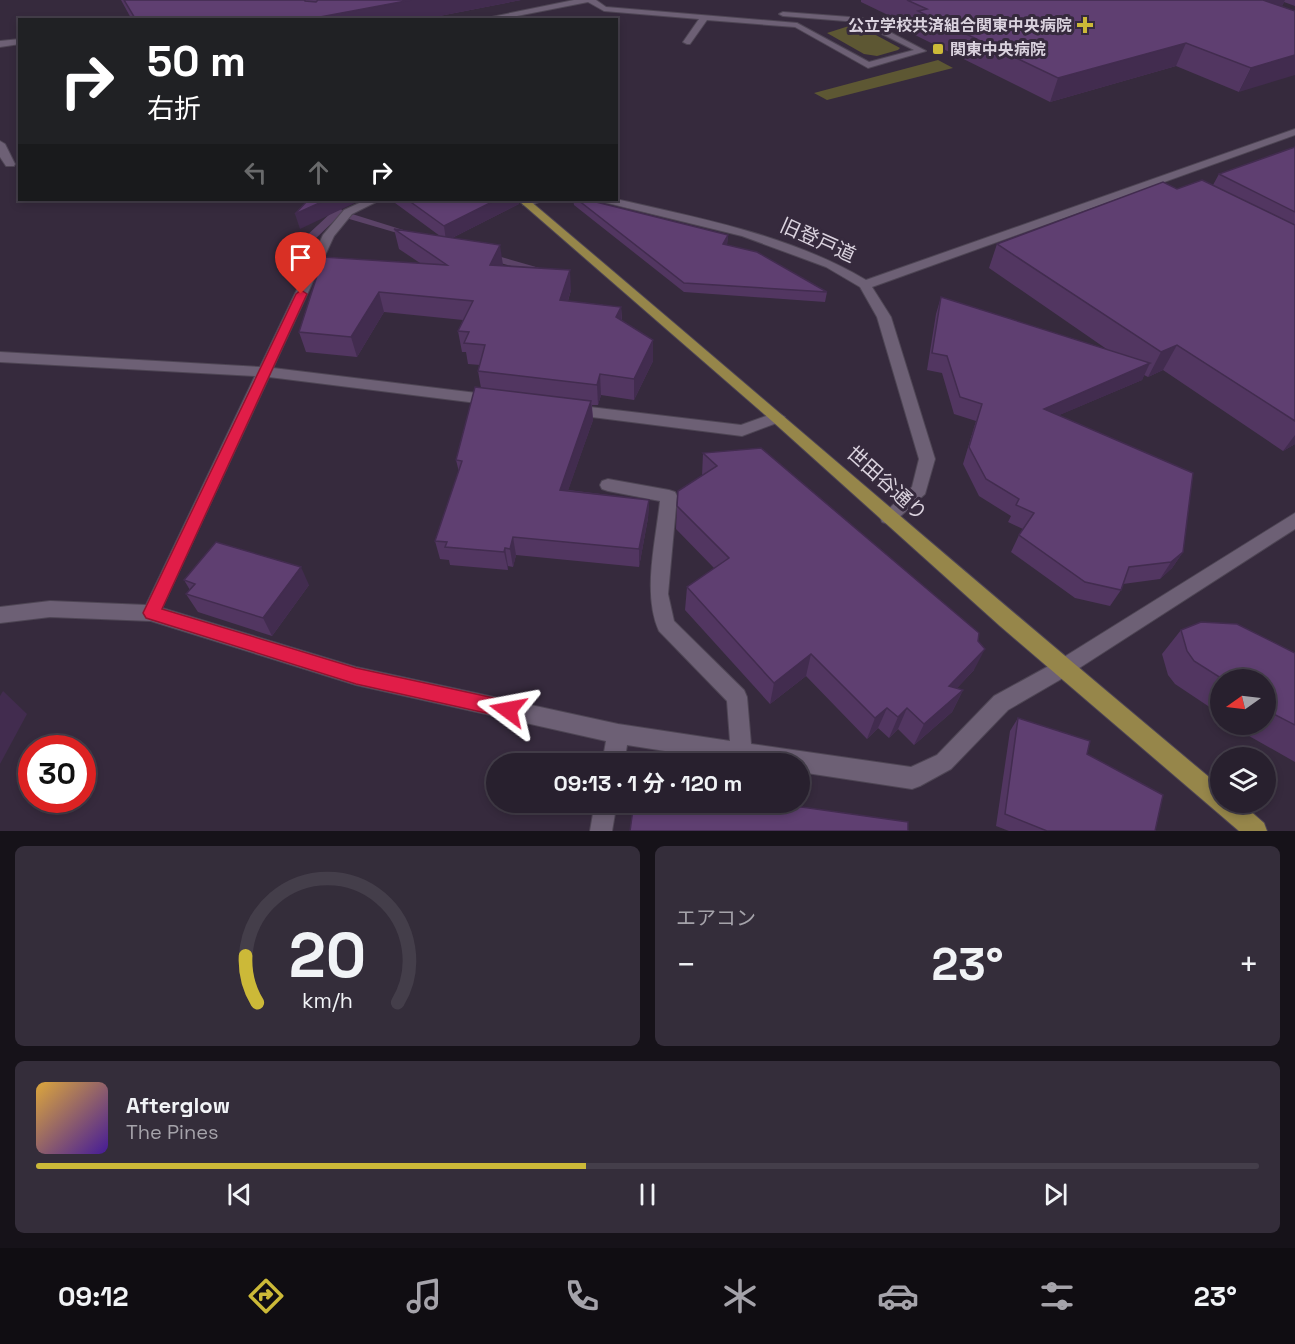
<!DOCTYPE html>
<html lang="ja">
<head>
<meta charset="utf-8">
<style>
  :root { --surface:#28202e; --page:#342d3a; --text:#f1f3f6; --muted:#a5a3aa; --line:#443e4a; --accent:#ccb938 }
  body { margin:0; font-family:"Space Grotesk","Noto Sans JP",sans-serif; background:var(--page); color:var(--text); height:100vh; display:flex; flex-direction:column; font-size:22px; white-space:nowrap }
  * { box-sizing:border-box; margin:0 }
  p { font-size:20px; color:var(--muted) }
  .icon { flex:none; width:33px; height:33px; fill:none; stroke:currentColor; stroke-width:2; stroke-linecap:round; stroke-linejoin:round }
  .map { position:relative; height:831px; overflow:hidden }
  .sheet { display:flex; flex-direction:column; gap:15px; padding:15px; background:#161219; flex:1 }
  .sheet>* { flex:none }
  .hud { position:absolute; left:18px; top:18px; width:600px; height:183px; border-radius:0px; box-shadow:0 3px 9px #0003,0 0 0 2px var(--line); background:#202124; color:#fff; overflow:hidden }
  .needle { width:39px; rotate:256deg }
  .buttons { position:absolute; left:1210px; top:669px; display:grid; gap:12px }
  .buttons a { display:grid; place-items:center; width:66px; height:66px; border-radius:50%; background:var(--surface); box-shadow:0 3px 9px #0003,0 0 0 2px var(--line); font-size:30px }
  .speed { position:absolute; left:18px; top:735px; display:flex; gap:12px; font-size:30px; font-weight:700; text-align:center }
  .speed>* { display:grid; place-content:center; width:78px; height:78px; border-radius:50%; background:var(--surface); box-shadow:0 3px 9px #0003,0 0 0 2px var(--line); line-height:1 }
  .speed .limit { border:9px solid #d22; background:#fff; color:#111 }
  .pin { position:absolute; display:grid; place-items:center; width:51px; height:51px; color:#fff; margin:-62px -26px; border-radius:50% 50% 50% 0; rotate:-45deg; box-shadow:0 0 6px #0007 }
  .pin .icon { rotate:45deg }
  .me { position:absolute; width:66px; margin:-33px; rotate:283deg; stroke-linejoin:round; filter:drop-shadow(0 0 4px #0008) }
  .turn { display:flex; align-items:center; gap:21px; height:126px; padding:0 30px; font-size:27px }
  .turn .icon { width:78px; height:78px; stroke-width:2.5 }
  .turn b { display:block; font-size:42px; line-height:51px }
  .lanes { display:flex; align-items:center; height:57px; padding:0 30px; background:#0003; justify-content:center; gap:30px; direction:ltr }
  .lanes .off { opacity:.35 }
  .big { font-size:45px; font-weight:700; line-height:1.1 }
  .sheet .card { flex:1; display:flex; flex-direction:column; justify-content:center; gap:9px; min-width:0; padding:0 21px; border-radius:9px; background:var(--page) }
  .sheet .dial { align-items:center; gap:0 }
  .dial svg { height:156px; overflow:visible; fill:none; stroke:var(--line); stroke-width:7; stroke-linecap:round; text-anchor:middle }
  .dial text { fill:var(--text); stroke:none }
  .song { display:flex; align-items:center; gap:18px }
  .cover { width:72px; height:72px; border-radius:9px; background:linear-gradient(135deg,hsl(40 70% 55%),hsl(260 70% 35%)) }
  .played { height:6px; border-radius:3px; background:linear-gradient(90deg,var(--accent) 45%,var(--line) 45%) }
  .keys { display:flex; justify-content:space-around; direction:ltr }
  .heat { display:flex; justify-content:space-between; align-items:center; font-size:33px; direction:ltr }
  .sheet .tiles { flex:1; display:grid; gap:15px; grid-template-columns:1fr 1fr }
  .card:last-child { grid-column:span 2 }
  .trip { position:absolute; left:486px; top:753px; width:324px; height:60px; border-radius:30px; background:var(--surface); box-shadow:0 3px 9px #0003,0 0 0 2px var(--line); font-weight:700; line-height:60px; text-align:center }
  .tab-bar { display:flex; height:96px; justify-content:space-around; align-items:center; background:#100d12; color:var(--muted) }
  .tab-bar .icon { width:42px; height:42px }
  .tab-bar .current { color:var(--accent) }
  .tab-bar b { font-size:27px; color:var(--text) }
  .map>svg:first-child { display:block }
  .green { fill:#5d5733 }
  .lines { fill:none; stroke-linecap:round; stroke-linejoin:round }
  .stream { fill:#5b4367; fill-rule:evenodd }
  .minor-casing { stroke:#4e4554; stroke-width:2 }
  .major-casing { stroke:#4e4554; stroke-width:2 }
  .minor { fill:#6d6075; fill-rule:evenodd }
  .major { fill:#96864a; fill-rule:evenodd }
  .wall { fill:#523661 }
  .shaded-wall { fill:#422c4f }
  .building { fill:#5f3f71; stroke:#422c4f; stroke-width:1.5 }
  .route { fill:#e11d48; stroke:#92132f; stroke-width:1.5 }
  .poi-dot { fill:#ccb938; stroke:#362a3d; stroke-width:2 }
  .labels { text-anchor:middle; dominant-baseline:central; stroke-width:6; stroke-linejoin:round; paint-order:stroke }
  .far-poi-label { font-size:16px; font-weight:bold; fill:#dad2de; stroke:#362a3d; text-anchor:end }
  .street-label { font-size:20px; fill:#dad2de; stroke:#362a3d }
</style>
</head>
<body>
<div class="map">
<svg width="1295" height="831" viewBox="0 0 1295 831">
  <rect width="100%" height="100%" fill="#362a3d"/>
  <g class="green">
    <polygon points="849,26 861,27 900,48 898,50 877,56 864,54 827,33"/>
    <polygon points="938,60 953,68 827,100 814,93"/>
  </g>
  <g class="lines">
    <g class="stream">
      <polygon points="309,200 321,200 349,213 416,234 411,237 339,216 312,242 304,242 304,238 332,212"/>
      <polygon points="484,252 550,271 552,273 546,276 480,257 479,255"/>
    </g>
    <defs>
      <g id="minor">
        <polygon points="574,0 596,0 606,7 797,23 869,62 914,50 858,22 783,16 779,14 783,12 863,18 926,51 868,68 795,27 707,20 690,44 687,44 683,42 699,19 604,11 588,2 496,20 477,20"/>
        <polygon points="20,39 20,44 0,47 0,41"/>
        <path d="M1295 129V135L872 287 891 317 935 459 925 494 894 522 888 524 882 522 880 517 912 487 919 459 877 317 860 287 826 267 742 236 603 202 601 200 616 199C702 219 790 235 866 280Z"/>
        <polygon points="0,141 5,144 15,164 14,166 6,166 0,157"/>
        <path d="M366 200H380L352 214 334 236 273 368 493 395 500 400 493 405 269 377 162 608 356 667 618 724 730 741 727 701 659 631C642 594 656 540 660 501L608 491 602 489 600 485 602 481 608 479 669 490 675 492 677 496 668 594 674 621 744 690 747 697 751 744 911 767 937 755 994 696 1056 662 1295 513V529L1070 674 1008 710 951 769 920 786 912 789 800 772V764L741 763 627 745 624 764H602L606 741 356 685 151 621 50 617 0 623V607L50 601 146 605 255 376 0 362V352L260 367 323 235 344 210Z"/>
        <polygon points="527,200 544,200 531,205 523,205 523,201"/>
        <polygon points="573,405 741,425 777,412 785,417 782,421 742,436 568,414 566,410"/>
        <polygon points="595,802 617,802 612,831 590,831"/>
      </g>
      <path id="major" d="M518 200H529C760 395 988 593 1221 787V802H1240L1264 823 1267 831H1239L1000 626 772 421Z"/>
    </defs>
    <use href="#minor" class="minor-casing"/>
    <use href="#major" class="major-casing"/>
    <use href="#minor" class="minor"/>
    <use href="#major" class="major"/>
  </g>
  <g class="wall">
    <polygon points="121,0 304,0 306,1 305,0 521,0 419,20 132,20"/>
    <polygon points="861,0 1295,0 1295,6 1284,2 1239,92 1176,66 1050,102 913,34 915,28 861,2"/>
    <polygon points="1295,147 1295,444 1283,451 1163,370 1148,377 1144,375 1142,380 1059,415 1183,552 1172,568 1160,579 1123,584 1121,590 1110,606 1075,598 1011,552 1019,535 1023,529 1008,522 1011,516 979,496 963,464 976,421 954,414 942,373 927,370 936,314 941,297 1108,350 989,268 997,244 1177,189 1213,185 1219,174"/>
    <polygon points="391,200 518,200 519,204 452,238 503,265 502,266 571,290 568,301 621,307 622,320 653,361 634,400 601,395 598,405 592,405 593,420 568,490 649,500 648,518 639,567 516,555 513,567 508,566 508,570 450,565 449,560 440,559 435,541 459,472 456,460 481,388 478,371 480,365 468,364 466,352 462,352 458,331 463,320 384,312 357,357 306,352 299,332 420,263 399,249 394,229 440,236"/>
    <polygon points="573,200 588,200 728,235 727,245 827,292 825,302 684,292 574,205"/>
    <polygon points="703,453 974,670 957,688 963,690 952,712 914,745 898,729 889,738 878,728 867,739 806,676 770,704 685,610 687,587 714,568 676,529 677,506 702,476"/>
    <polygon points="184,580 309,585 272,636 198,612 186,594 190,590"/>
    <polygon points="1181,630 1295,653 1295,762 1228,724 1266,724 1266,680 1221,680 1221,721 1219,719 1220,714 1175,684 1168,675 1162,654"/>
    <polygon points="1018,718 1087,754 1155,831 1009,831 996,826 1010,731"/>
  </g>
  <g class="shaded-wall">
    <polygon points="411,0 521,0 419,20 304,20"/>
    <polygon points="1256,0 1285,0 1280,10"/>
    <polygon points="1186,43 1176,66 1050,102 1058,78"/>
    <polygon points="1295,55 1295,75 1239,92 1251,68"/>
    <polygon points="326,200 361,200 300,229 295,214"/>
    <polygon points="496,200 518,200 519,204 446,241 444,226"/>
    <polygon points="728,235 727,244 722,253 723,244"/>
    <polygon points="500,245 503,265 493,285 490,265"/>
    <polygon points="570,270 571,290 562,320 560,300"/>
    <polygon points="379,292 384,312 357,357 351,337"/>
    <polygon points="621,307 622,327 616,317"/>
    <polygon points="653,340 653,361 634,400 634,379"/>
    <polygon points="1177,345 1163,370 1148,377 1161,352"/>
    <polygon points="1150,363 1142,380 1036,425 1044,409"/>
    <polygon points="600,374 601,395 598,405 597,385"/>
    <polygon points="591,401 593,420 562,508 560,490"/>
    <polygon points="1295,435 1295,444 1283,451"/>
    <polygon points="649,500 648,518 639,567 639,549"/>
    <polygon points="513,537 516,555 513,567 510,549"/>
    <polygon points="505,548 508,566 508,570 504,552"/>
    <polygon points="1183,552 1172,568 1160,579 1171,562"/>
    <polygon points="301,567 309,585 272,636 263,618"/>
    <polygon points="985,649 974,670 939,707 949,686"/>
    <polygon points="811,654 806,676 770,704 774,683"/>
    <polygon points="963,690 952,712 914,745 924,724"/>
    <polygon points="3,691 27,714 0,764 0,696"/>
    <polygon points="887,708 878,728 867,739 875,718"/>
    <polygon points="907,708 898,729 889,738 898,717"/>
  </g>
  <g class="building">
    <polygon points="124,0 304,0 305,1 316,2 318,0 411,0 304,20 136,20"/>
    <polygon points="907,0 1263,0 1295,11 1295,55 1251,68 1186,43 1058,78 918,11 927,9"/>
    <polygon points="1295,147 1295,212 1219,174 1292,148"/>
    <polygon points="1202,180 1295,225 1295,421 1177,345 1161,352 997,244 1163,182 1177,189"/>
    <polygon points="308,200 326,200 295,214"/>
    <polygon points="408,200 496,200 444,226"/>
    <polygon points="578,200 588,200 728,235 723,244 757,252 827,292 684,283"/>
    <polygon points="394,229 500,245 490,265 570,270 560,300 621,307 616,317 653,340 634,379 600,374 597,385 478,371 485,345 464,343 469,332 458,331 473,301 379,292 351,337 299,332 323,257 447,265"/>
    <polygon points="941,297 1150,363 1044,409 1193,473 1183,552 1171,562 1129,567 1121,590 1085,582 1019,535 1034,513 1016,505 1019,499 986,479 969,447 982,404 960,397 947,356 932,353"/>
    <polygon points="475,387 591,401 560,490 649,500 639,549 513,537 510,549 505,548 504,552 445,547 447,542 435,541 462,461 456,460"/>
    <polygon points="761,448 979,633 978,641 985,649 949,686 963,690 924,724 907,708 898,717 887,708 875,718 811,654 774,683 687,587 729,558 677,506 678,491 717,466 703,453"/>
    <polygon points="216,542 301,567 263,618 186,594 195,584 184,580"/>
    <polygon points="1201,622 1237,624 1295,653 1295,725 1266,710 1266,680 1224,680 1194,661 1187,651 1181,630"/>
    <polygon points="1018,718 1090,741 1087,754 1163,795 1155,831 1047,831 1005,814"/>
    <polygon points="662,761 681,764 662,764"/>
    <polygon points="634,802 766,802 908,822 908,831 630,831"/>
  </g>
  <polygon class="route" points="301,290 307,294 162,609 356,668 508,701 515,704 518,710 515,716 508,718 356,684 146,618 143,613 296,294"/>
  <g class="poi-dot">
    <path d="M1082 16h6v6h6v6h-6v6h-6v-6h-6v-6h6z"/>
    <rect x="932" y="43" width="12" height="12" rx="3"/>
  </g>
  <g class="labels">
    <g class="far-poi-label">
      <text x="1072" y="25">公立学校共済組合関東中央病院</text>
      <text x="950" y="49" text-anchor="start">関東中央病院</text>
    </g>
    <g class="street-label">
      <text transform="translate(818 240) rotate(24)">旧登戸道</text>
      <text transform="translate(887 483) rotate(42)">世田谷通り</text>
    </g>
  </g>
</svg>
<div class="buttons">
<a><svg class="needle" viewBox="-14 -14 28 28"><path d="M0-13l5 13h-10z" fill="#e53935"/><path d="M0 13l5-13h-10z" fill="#a5a3aa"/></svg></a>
<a><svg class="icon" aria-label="layers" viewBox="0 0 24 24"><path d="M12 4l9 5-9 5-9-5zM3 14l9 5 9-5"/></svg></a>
</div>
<div class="speed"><div class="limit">30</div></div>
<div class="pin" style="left:301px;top:294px;background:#d93025"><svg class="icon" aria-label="arrive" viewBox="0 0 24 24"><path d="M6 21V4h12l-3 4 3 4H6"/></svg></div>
<svg class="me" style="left:508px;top:710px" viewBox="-20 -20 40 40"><path d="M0-17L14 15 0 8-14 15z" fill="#e11d48" stroke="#fff" stroke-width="4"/></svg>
<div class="trip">09:13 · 1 分 · 120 m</div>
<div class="hud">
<div class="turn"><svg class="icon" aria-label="right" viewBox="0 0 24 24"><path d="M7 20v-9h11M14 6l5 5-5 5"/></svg><div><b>50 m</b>右折</div></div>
<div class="lanes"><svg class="icon off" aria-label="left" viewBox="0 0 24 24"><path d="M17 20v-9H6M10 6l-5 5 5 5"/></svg><svg class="icon off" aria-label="ahead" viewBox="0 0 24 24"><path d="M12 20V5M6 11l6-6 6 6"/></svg><svg class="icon" aria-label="right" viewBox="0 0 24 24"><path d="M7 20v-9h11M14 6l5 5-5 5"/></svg></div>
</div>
</div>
<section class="sheet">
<div class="tiles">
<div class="card dial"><svg viewBox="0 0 100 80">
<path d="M14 69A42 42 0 1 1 86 69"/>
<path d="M14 69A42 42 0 0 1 8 45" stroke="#ccb938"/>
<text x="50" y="56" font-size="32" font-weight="700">20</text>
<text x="50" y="72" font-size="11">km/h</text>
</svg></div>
<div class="card"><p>エアコン</p>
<div class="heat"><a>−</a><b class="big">23°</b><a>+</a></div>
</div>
<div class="card">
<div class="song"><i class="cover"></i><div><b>Afterglow</b><p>The Pines</p></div></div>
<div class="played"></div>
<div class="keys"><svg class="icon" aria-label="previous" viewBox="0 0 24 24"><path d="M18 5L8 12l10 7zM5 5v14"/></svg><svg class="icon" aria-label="pause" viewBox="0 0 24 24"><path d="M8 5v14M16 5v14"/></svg><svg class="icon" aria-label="next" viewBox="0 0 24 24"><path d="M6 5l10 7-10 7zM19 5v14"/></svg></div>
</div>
</div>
</section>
<nav class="tab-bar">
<b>09:12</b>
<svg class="icon current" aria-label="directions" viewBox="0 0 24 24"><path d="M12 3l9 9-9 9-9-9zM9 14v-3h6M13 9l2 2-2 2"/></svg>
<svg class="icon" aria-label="music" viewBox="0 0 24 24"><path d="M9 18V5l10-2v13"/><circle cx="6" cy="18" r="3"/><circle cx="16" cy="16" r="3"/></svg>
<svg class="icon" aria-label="phone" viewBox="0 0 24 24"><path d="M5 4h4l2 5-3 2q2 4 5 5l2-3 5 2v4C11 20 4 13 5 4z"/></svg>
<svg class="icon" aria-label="climate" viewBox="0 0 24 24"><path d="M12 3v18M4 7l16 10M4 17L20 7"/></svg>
<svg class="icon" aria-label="car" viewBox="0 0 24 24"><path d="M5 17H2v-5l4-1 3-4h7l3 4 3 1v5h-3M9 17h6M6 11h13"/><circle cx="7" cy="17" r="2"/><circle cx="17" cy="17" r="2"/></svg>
<svg class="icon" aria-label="filters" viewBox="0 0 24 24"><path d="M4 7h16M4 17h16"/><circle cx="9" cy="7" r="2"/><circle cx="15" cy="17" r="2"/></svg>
<b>23°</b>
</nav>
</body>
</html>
